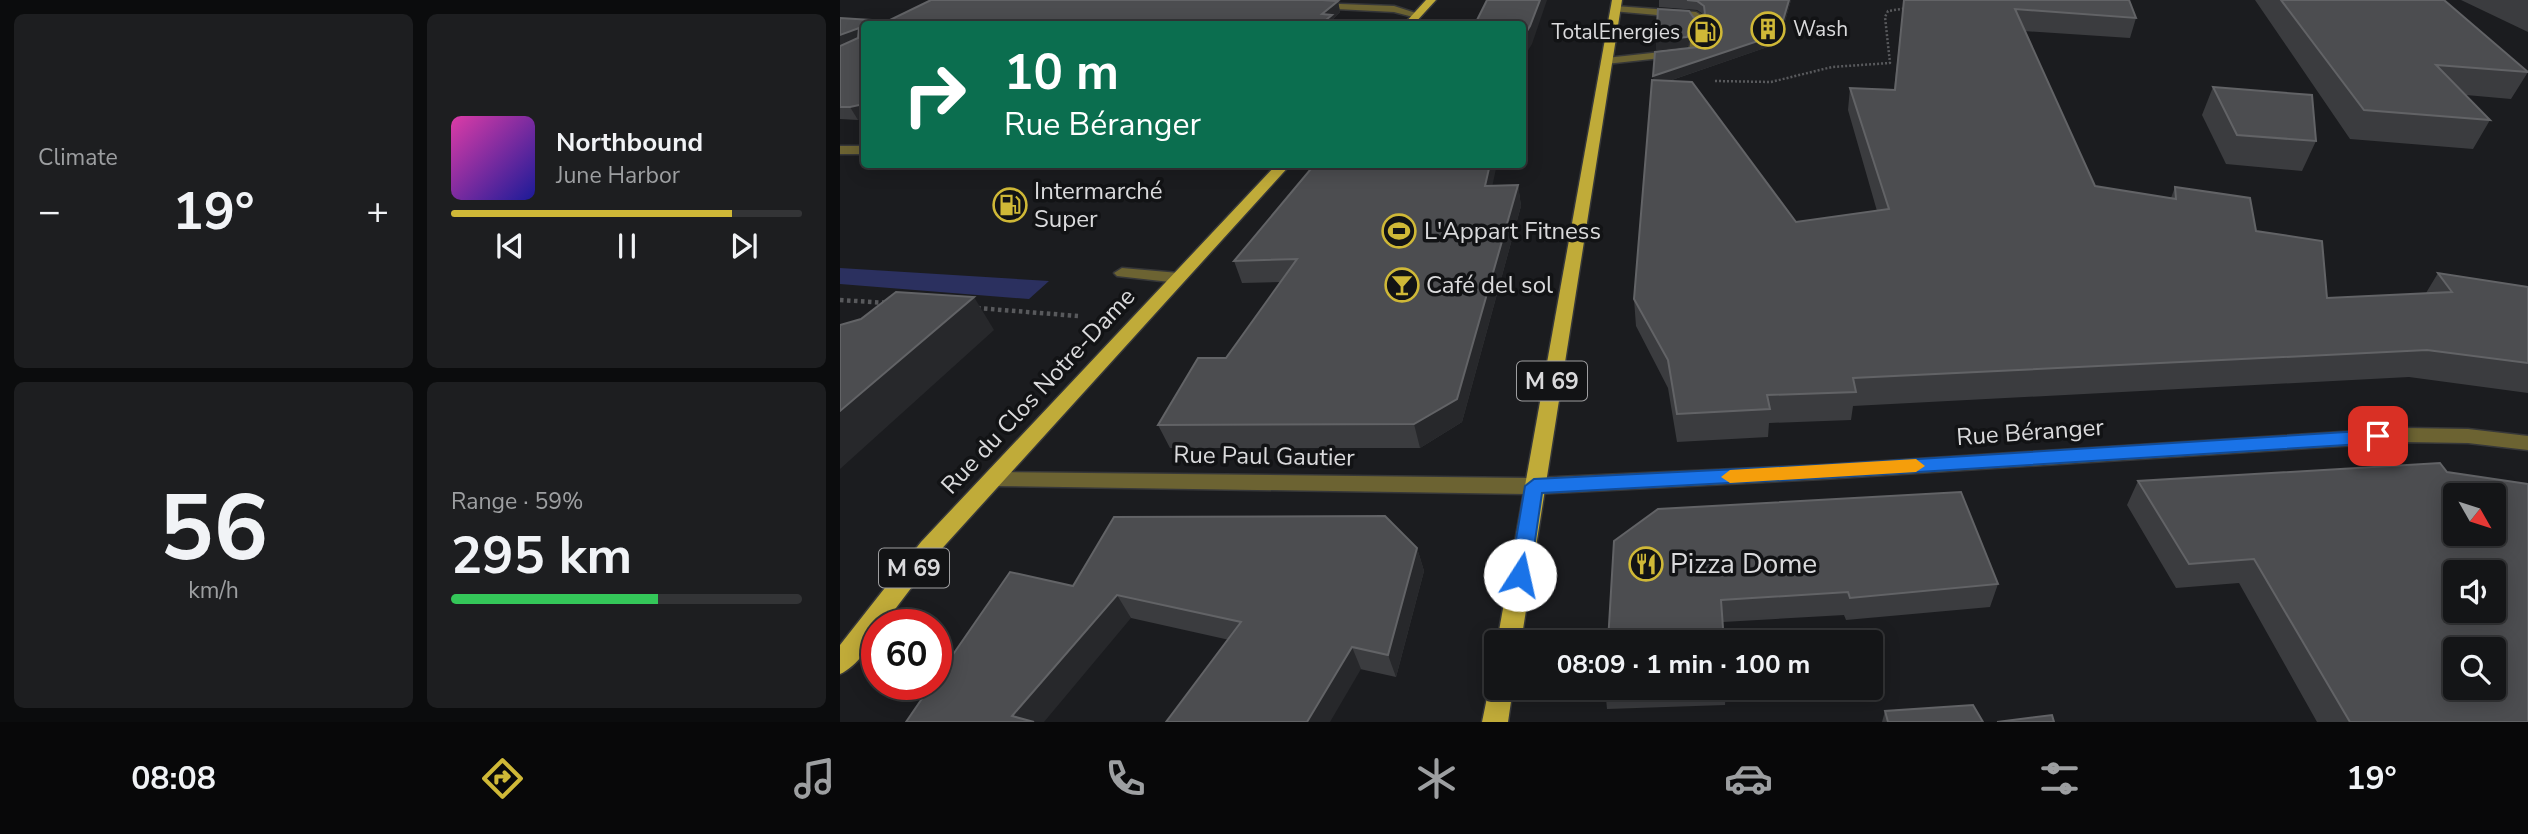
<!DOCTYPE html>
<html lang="en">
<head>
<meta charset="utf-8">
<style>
  :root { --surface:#141517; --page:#1d1e20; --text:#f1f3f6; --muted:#9d9fa1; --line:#333436; --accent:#cfb837 }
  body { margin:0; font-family:"Nunito Sans",sans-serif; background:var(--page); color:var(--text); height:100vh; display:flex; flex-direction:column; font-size:26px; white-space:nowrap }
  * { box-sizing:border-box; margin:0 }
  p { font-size:23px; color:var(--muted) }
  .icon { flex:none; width:38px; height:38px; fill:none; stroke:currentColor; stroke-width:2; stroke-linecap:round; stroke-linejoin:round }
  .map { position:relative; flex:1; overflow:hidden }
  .drawer { display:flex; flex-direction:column; gap:14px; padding:14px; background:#0b0c0d; width:840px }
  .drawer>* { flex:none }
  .guide { position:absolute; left:21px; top:21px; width:665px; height:147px; border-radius:7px; box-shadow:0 4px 18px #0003,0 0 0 2px var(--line); background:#0b6e4f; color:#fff; overflow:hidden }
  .needle { width:46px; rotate:129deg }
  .fabs { position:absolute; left:1603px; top:483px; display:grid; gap:14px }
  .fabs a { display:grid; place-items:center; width:63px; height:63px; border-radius:7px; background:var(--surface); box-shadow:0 4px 18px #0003,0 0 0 2px var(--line); font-size:35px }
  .speed { position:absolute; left:21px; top:609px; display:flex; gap:14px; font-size:35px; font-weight:700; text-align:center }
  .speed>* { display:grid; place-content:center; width:91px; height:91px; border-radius:50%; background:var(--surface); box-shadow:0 4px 18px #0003,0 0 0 2px var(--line); line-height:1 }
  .speed .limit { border:10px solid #d22; background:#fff; color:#111 }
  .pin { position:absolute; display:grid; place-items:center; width:60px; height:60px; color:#fff; margin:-30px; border-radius:14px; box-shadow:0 4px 10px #0006 }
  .me { position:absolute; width:77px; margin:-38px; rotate:10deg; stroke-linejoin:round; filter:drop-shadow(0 0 5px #0008) }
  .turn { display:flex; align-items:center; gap:24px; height:147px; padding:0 28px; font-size:32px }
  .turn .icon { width:91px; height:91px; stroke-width:2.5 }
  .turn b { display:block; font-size:49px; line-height:60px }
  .big { font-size:52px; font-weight:700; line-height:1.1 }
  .drawer .card { flex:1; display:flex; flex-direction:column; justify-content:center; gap:10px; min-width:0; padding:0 24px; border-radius:10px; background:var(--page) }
  .drawer .dial { align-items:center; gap:0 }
  .dial b { font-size:91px; line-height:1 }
  .song { display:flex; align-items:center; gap:21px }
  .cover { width:84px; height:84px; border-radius:10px; background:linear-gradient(135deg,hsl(320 70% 55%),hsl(240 70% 35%)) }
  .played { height:7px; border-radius:4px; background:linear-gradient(90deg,var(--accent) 80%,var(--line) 80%) }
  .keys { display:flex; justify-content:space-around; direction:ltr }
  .heat { display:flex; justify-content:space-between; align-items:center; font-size:38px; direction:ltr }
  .charge { height:10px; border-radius:5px; background:linear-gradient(90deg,#34c759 59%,var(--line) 0) }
  .drawer .tiles { flex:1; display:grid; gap:14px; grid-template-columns:repeat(2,1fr) }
  .trip { position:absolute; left:644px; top:630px; width:399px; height:70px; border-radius:7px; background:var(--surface); box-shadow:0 4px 18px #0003,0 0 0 2px var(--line); font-weight:700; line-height:70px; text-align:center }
  .tab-bar { display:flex; height:112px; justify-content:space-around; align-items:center; background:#080809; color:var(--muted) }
  .tab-bar .icon { width:49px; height:49px }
  .tab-bar .on { color:var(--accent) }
  .tab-bar b { font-size:32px; color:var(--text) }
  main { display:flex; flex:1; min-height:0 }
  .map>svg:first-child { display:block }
  .green { fill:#2b305f }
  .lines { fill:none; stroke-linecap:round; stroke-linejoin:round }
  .minor-casing { stroke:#363739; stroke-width:3 }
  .major-casing { stroke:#363739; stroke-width:3 }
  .path-far1 { stroke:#58595c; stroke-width:2.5; stroke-dasharray:2 2; stroke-linecap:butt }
  .path { stroke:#58595c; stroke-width:4.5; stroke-dasharray:3.5 3.5; stroke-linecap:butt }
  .minor { fill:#6c6332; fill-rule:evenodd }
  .major { fill:#c0ab39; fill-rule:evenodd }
  .wall { fill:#3b3c3f }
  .shaded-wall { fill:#27282b }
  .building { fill:#4c4d50; stroke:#626366; stroke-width:2; fill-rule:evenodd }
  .route { fill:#1a73e8; stroke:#114b97; stroke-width:2 }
  .slow { fill:#f59e0b }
  .labels { text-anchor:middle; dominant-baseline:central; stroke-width:7; stroke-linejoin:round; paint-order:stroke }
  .far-poi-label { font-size:21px; fill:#dadadc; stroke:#121315; text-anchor:start }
  .shield { fill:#121315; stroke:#9e9ea0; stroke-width:2 }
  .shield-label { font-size:23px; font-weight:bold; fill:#dadadc }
  .poi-label { font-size:24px; fill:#dadadc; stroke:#121315; text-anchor:start }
  .street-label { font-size:24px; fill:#dadadc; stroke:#121315 }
  .near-poi-label { font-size:28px; fill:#dadadc; stroke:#121315; text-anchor:start }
</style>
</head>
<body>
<main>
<section class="drawer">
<div class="tiles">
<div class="card"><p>Climate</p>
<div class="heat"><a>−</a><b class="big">19°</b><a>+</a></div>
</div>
<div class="card">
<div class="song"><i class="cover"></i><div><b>Northbound</b><p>June Harbor</p></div></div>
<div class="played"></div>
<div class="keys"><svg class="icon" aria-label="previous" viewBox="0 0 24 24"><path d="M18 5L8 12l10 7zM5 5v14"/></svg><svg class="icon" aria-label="pause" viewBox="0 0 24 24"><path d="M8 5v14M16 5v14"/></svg><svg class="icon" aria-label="next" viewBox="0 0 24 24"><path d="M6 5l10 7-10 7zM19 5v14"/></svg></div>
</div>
<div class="card dial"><b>56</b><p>km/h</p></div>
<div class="card"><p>Range · 59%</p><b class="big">295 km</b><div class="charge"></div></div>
</div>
</section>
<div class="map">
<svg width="1688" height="722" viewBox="0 0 1688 722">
  <rect width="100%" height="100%" fill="#1b1c1f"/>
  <polygon class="green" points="0,268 209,281 189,299 0,284"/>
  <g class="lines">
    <defs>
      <g id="minor">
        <polygon points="474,3 554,6 582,15 577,18 554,12 477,8 472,5"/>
        <polygon points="775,6 856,12 861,15 862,23 853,25 851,18 772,11 772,7"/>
        <polygon points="851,40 860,42 858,54 766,64 761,61 766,58 849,49"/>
        <rect x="0" y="146" width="24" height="8"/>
        <polygon points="282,268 339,273 347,278 339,283 277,276 274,273"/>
        <polygon points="1565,428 1628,429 1688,436 1688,450 1628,443 1565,442 983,479 694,494 153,486 146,484 143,479 146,474 153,472 694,478 983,465"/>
      </g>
      <g id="major">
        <polygon points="586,0 596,0 574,24 564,24"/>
        <polygon points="772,0 782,0 681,642 657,642"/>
        <path d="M437 164H451L97 554 43 625H37C37 641 15 668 0 674V645L81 542Z"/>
        <polygon points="656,679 656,688 673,688 668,722 642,722 649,688"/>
      </g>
    </defs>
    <use href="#minor" class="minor-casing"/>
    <use href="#major" class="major-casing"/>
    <polyline class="path-far1" points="875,81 931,82 992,67 1050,63 1045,17 1048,11 1068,8"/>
    <g class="path">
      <polyline points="0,300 48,303"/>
      <polyline points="137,308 238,316"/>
    </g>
    <use href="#minor" class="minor"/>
    <use href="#major" class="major"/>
  </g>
  <g class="wall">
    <polygon points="91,0 499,0 498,1 500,12 493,19 24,24 24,119 18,120 0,119 0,18 48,21"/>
    <polygon points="819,0 951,0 939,43 829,81 956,222 1037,211 1008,110 1010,88 1054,89 1064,0 1289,0 1296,18 1290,38 1184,31 1255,186 1331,198 1335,187 1416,231 1487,298 1586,293 1598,273 1688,287 1688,393 1569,377 1013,406 1011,420 929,423 928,437 837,442 828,388 796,326 794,299 814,80 858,47 860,41 852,37 847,47 816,50 854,18 863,14 857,10 819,7"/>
    <polygon points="1415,0 1604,0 1688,72 1671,99 1626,95 1650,120 1633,149 1510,139"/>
    <polygon points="1621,0 1688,0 1688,32"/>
    <polygon points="1373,87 1476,141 1462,171 1386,164 1362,115"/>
    <polygon points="678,185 681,206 622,422 580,448 330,448 318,425 386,358 441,282 402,283 394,261 652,186"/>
    <polygon points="1298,481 1688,722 1477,722 1399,583 1336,588 1287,505"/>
    <polygon points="774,541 1158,584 1150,607 1006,620 1004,615 883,622"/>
    <polygon points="577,548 584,571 556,677 291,618 233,586"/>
    <polygon points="765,688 886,688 885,705 767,709"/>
    <polygon points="1045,711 1143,722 1042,722"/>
  </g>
  <g class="shaded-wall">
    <polygon points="497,0 499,0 498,1 500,12 493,19 494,24 481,24 482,14"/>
    <polygon points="700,0 707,0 692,44 682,60 682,39"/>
    <polygon points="949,0 951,0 939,43 814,86 813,76"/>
    <polygon points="19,28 24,37 0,49 0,35"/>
    <polygon points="852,28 852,37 847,47 816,50 816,40"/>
    <polygon points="24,104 24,119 18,120 10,107"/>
    <polygon points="650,164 657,164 648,206 645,186"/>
    <polygon points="678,185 681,206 622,422 580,448 574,424"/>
    <polygon points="134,297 154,330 0,469 0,411"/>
    <polygon points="577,548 584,571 556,677 548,655"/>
    <polygon points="277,595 291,618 204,722 177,722 172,716"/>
    <polygon points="512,647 521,669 490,722 467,722"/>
  </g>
  <g class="building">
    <polygon points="91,0 482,0 498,1 482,14 492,15 481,24 24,24 24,104 10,107 0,107 0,46 18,38 19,28 0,35 0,18 48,21"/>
    <polygon points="647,0 700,0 690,26 682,39 682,24 635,24"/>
    <polygon points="847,0 949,0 939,34 813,76 815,52 858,47 863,33 852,28 847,37 816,40 818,9 849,11 854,18 865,14 864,6 857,1"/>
    <polygon points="1064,0 1289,0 1296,18 1175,9 1255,186 1336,199 1335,187 1410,198 1416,231 1482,241 1487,298 1612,292 1598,273 1688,287 1688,363 1587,350 1013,378 1016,392 927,395 930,409 837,414 828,360 794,299 812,80 852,82 956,222 1049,209 1010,88 1055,90"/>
    <polygon points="1441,0 1604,0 1688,72 1596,65 1650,120 1524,110"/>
    <polygon points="1373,87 1472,95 1476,141 1397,135"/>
    <polygon points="475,164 650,164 645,186 678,185 617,399 574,424 318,425 358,358 386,358 457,259 394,261"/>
    <polygon points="56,292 134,297 0,411 0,325 21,319"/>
    <path d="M1600 463 1607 472 1688 484V722H1510L1414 559 1349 564 1298 481ZM1615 495H1654V534H1615ZM1615 572H1654V611H1615ZM1615 649H1654V688H1615Z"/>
    <polygon points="1121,492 1158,584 1010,598 1008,592 881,600 884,642 768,642 774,541 818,509"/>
    <polygon points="545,516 577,548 548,655 512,647 467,722 326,722 401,622 277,595 172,716 194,722 66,722 92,684 96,684 96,679 170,572 233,586 274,517"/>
    <polygon points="1133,705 1143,722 1048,722 1045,711"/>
    <polygon points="1212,715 1214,722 1157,722"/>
  </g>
  <polygon class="route" points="1538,430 1546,436 1538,443 983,478 702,493 690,575 687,581 673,581 670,575 685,486 694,479 983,465"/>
  <polygon class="slow" points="1076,459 1085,466 1076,472 890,483 881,477 890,470"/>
  <defs>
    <symbol id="building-ring" viewBox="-11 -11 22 22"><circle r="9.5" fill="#121315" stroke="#cfb837" stroke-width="1.5"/><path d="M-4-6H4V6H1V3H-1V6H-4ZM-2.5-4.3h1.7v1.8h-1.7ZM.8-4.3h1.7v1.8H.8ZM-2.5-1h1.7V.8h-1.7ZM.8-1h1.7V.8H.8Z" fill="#cfb837"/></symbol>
    <symbol id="fuel-ring" viewBox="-11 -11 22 22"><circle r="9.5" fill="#121315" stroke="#cfb837" stroke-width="1.5"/><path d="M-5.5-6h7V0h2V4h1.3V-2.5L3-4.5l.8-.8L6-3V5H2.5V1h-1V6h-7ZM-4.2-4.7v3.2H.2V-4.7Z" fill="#cfb837"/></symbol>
    <symbol id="stadium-ring" viewBox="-11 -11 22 22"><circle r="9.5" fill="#121315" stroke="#cfb837" stroke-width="1.5"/><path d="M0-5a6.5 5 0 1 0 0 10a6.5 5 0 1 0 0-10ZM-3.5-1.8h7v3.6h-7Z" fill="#cfb837"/></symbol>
    <symbol id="bar-ring" viewBox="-11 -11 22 22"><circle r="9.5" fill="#121315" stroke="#cfb837" stroke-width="1.5"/><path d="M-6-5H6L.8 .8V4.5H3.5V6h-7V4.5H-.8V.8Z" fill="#cfb837"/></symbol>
    <symbol id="restaurant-ring" viewBox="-11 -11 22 22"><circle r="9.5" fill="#121315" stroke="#cfb837" stroke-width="1.5"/><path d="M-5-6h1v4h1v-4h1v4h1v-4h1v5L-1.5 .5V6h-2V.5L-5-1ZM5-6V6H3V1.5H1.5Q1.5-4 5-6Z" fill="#cfb837"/></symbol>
  </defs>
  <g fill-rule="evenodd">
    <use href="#building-ring" x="909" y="10" width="38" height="38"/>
    <use href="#fuel-ring" x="846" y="13" width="38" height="38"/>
    <use href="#fuel-ring" x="151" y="186" width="38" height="38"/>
    <use href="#stadium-ring" x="540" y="212" width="38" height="38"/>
    <use href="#bar-ring" x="543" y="266" width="38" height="38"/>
    <use href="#restaurant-ring" x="787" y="545" width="38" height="38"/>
  </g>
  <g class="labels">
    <g class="far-poi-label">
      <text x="953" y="29">Wash</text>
      <text x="840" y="32" text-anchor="end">TotalEnergies</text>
    </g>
    <g class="shield">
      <rect x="677" y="361.5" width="70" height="39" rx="5"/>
      <rect x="39" y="548.5" width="70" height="39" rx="5"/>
    </g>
    <g class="shield-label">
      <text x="712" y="381">M 69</text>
      <text x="74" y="568">M 69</text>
    </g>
    <g class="poi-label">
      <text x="194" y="191">Intermarché<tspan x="194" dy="28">Super</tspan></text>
      <text x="584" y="231">L'Appart Fitness</text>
      <text x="586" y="285">Café del sol</text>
    </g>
    <g class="street-label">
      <text transform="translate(198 391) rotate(-47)">Rue du Clos Notre-Dame</text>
      <text transform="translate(1190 432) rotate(-4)">Rue Béranger</text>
      <text transform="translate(424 456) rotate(1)">Rue Paul Gautier</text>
    </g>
    <g class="near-poi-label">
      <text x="830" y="564">Pizza Dome</text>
    </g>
  </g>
</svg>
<div class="fabs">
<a><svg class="needle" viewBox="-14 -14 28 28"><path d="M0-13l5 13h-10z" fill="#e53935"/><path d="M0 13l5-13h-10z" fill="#9d9fa1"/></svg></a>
<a><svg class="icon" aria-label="sound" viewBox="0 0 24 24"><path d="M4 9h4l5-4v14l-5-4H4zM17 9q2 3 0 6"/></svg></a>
<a><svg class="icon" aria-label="search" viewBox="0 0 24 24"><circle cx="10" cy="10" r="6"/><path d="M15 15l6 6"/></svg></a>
</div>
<div class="speed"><div class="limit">60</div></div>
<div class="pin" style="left:1538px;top:436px;background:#d93025"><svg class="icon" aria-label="arrive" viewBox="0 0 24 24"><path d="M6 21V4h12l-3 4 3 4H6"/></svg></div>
<svg class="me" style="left:680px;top:575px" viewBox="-20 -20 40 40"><circle r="19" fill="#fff"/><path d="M0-13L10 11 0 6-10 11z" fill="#1a73e8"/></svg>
<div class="trip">08:09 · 1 min · 100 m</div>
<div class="guide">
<div class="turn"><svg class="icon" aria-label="right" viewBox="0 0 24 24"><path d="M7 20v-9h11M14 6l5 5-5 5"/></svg><div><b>10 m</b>Rue Béranger</div></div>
</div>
</div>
</main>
<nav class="tab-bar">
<b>08:08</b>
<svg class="icon on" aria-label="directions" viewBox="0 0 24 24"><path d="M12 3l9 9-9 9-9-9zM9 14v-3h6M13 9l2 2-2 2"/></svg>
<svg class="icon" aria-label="music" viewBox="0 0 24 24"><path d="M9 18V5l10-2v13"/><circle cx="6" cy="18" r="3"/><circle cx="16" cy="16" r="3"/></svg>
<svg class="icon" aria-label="phone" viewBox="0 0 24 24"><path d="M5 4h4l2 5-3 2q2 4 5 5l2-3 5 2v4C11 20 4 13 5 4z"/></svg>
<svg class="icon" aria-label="climate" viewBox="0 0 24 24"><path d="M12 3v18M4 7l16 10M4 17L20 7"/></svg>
<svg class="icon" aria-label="car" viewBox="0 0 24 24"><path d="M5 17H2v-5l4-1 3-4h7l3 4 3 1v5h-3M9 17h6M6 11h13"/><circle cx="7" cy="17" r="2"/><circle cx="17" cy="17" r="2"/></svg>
<svg class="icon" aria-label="filters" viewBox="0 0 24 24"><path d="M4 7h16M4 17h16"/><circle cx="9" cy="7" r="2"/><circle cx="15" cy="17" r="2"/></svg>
<b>19°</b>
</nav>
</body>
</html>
